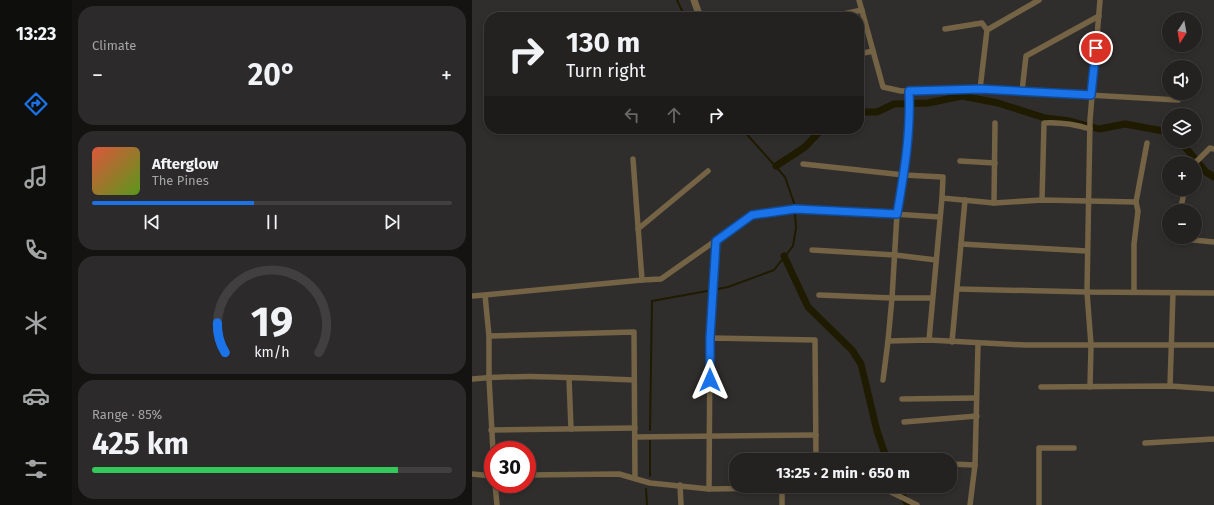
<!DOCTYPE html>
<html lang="en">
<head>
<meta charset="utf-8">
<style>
  :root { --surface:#242221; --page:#2c2a2a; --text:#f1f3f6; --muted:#a3a4a5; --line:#413f3f; --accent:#1a73e8 }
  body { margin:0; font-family:"Fira Sans",sans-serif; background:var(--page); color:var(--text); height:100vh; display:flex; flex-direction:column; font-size:15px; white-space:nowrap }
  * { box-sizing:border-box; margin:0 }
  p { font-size:13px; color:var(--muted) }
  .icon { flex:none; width:22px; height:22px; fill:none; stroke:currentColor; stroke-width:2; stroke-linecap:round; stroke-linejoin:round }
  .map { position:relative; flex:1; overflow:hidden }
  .panel { display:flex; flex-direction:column; gap:6px; padding:6px; background:#141312; width:400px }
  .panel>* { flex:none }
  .banner { position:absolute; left:12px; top:12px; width:380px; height:122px; border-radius:16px; box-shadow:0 2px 6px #0003,0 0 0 1px var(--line); background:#242221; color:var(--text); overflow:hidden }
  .needle { width:26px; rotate:191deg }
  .buttons { position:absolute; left:690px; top:12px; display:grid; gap:8px }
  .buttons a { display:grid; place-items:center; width:40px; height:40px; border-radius:50%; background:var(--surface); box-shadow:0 2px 6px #0003,0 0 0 1px var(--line); font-size:20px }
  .speed { position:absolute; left:12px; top:441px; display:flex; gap:8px; font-size:20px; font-weight:700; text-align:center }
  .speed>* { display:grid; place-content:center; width:52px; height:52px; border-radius:50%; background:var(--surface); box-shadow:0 2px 6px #0003,0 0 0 1px var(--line); line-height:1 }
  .speed .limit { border:6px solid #d22; background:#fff; color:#111 }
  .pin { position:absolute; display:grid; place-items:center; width:34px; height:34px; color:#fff; margin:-17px; border:2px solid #fff; border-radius:50%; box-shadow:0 1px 4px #0007 }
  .me { position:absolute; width:44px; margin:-22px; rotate:0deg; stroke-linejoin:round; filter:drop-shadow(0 0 3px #0008) }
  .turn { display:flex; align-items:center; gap:14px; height:84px; padding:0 16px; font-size:18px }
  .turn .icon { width:52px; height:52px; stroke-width:2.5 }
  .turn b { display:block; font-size:28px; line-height:34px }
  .lanes { display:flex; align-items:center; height:38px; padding:0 16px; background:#0003; justify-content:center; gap:20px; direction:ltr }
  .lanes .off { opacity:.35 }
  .big { font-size:30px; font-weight:700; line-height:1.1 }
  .panel .card { flex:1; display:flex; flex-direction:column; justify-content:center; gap:6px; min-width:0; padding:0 14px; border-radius:16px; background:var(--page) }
  .panel .dial { align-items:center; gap:0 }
  .dial svg { height:104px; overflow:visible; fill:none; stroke:var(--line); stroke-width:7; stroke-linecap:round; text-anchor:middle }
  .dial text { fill:var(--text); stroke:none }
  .song { display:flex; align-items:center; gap:12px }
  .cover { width:48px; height:48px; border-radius:6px; background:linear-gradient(135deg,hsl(10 70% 55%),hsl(90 70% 35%)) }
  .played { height:4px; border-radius:2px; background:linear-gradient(90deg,var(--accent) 45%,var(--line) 45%) }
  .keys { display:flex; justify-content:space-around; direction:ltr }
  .heat { display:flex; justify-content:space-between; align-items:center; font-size:22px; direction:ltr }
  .charge { height:6px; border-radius:3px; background:linear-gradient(90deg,#34c759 85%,var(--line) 0) }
  .trip { position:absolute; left:257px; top:453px; width:228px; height:40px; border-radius:16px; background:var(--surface); box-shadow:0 2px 6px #0003,0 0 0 1px var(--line); font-weight:700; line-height:40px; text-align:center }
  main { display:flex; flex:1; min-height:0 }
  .dock { display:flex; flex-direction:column; width:72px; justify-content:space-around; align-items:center; background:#0e0e0d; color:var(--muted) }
  .dock .icon { width:28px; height:28px }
  .dock .on { color:var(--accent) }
  .dock b { font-size:18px; color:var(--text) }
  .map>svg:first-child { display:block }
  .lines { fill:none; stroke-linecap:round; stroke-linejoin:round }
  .stream { stroke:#1f1b00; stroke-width:2 }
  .canal { stroke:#1f1b00; stroke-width:7 }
  .minor { stroke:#746345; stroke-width:5.5 }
  .tertiary { stroke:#746345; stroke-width:7 }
  .route-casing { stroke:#114b97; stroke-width:10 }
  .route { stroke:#1a73e8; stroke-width:7 }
</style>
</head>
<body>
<main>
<nav class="dock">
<b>13:23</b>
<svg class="icon on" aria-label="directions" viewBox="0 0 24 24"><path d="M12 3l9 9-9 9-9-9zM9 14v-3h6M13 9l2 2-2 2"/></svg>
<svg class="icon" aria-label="music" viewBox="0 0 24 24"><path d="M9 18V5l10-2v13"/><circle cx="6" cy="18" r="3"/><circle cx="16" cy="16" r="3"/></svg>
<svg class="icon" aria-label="phone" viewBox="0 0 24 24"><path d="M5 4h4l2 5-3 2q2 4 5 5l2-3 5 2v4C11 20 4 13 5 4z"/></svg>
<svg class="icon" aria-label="climate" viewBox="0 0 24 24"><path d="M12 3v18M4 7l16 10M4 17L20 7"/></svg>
<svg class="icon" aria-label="car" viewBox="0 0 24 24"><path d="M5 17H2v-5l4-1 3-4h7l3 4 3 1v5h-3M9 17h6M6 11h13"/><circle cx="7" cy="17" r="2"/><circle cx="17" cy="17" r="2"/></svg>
<svg class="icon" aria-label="filters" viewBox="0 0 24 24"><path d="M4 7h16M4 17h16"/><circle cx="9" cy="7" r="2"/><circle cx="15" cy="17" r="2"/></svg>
</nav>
<section class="panel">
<div class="card"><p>Climate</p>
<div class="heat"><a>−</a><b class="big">20°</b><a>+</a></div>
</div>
<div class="card">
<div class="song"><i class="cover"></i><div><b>Afterglow</b><p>The Pines</p></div></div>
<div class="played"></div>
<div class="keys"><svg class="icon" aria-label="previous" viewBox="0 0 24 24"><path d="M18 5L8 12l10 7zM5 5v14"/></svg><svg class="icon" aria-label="pause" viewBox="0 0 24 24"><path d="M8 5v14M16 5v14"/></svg><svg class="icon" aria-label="next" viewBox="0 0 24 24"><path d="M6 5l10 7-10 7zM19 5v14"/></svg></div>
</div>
<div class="card dial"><svg viewBox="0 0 100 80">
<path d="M14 69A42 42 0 1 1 86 69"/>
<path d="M14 69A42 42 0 0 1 8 46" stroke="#1a73e8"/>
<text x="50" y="56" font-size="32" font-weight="700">19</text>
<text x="50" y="72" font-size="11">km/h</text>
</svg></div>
<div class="card"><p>Range · 85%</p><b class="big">425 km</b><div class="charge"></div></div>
</section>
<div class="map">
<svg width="742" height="505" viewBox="0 0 742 505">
  <rect width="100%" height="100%" fill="#302e2c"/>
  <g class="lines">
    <g class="stream">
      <polyline points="205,0 213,17"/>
      <polyline points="270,129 313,177 322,203"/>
      <polyline points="246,289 256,287 302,270 321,246 324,228 323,214"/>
      <polyline points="178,430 180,301 235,291"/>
      <polyline points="178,476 178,441"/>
      <polyline points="174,489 175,505"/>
    </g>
    <g class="canal">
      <polyline points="387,112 405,112 422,104 456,103 490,96 526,103 573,118 598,121 627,129 653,124 697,132"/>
      <polyline points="708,141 734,172 742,177"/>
      <polyline points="304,166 333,147 350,129"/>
      <polyline points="312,256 336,307 380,350 389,364 405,431 415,460"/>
      <polyline points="425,486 436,505"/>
    </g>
    <g class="minor">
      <polyline points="387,0 411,87 429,91 508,89 706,100"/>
      <polyline points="628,0 618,120 615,292 742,293"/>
      <polyline points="358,17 390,10"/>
      <polyline points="473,29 510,23 515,30"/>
      <polyline points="387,54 401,51"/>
      <polyline points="508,89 515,30 567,0"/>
      <polyline points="437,91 438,107 432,175 425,214 420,298 416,341 457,340 553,345 742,345"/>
      <polyline points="550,91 554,56 627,16"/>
      <polyline points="488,161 523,163"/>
      <polyline points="723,163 738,148 742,149"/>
      <polyline points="331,164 432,175 471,177 470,198 522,203 570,200 664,202"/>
      <path d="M570 200 572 123C589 122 602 124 618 129"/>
      <polyline points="522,203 523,123"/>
      <polyline points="708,211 713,189"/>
      <polyline points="166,229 236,171"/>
      <polyline points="709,237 721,240 742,242"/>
      <polyline points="489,244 615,251"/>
      <polyline points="340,250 423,255 464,260"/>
      <polyline points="170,280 189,279 280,215 323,209 344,209 468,217"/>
      <polyline points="486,289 615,292 619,345 618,387"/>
      <polyline points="662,292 662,244 666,211 664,202 675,143"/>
      <polyline points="347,295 420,298 460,298"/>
      <polyline points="0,296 13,295"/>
      <polyline points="17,336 13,295 170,280 161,159"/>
      <polyline points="238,338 244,241"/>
      <polyline points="457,340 470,198"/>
      <polyline points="480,342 493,200"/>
      <polyline points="97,378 99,429"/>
      <path d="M0 379C54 374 109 378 162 380"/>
      <polyline points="411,380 416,341"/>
      <polyline points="698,386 701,293"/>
      <polyline points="569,387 698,386 742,389"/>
      <polyline points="430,399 504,398"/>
      <polyline points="432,422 505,416"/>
      <polyline points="19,430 163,428"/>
      <polyline points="163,437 344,435"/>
      <polyline points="673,443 742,439"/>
      <polyline points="21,451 17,378 17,336 162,332 163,478"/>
      <polyline points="478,464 503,465"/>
      <polyline points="0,474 21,476"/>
      <polyline points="55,475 147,474 178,483 237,489 310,488 363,486"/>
      <polyline points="23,484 25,505"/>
      <polyline points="208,485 209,505"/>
      <polyline points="407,486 445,505"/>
      <polyline points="310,488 310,505"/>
      <polyline points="237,489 238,338 343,340 344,460"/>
      <polyline points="498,505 503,465 506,344"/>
      <polyline points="567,505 567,448 602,448"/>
    </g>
    <polyline class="tertiary" points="222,0 228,17"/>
  </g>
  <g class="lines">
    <defs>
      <path id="route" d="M238 380V338L244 241 280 215 323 209 425 214C432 174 439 132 437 91L508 89 619 95 624 48"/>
    </defs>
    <use href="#route" class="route-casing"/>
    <use href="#route" class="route"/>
  </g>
</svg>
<div class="buttons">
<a><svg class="needle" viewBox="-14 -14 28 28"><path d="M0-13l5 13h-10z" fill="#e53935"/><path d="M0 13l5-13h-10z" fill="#a3a4a5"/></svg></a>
<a><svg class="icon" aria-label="sound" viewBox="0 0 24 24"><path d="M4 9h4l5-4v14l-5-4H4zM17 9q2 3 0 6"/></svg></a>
<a><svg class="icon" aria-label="layers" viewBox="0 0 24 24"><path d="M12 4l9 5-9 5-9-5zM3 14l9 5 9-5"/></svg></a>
<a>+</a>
<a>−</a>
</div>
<div class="speed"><div class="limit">30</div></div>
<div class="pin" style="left:624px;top:48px;background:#d93025"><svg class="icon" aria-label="arrive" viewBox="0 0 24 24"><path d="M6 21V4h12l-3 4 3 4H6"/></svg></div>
<svg class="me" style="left:238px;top:380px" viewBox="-20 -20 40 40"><path d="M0-17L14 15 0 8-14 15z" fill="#1a73e8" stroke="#fff" stroke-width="4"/></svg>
<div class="trip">13:25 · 2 min · 650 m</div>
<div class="banner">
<div class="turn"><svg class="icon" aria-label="right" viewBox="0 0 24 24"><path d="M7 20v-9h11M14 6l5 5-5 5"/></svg><div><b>130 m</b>Turn right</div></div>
<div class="lanes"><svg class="icon off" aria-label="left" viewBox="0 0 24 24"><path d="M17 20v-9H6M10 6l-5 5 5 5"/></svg><svg class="icon off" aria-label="ahead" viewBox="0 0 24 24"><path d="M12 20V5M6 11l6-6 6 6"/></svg><svg class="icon" aria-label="right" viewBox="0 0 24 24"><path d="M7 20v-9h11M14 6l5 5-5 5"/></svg></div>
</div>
</div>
</main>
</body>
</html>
